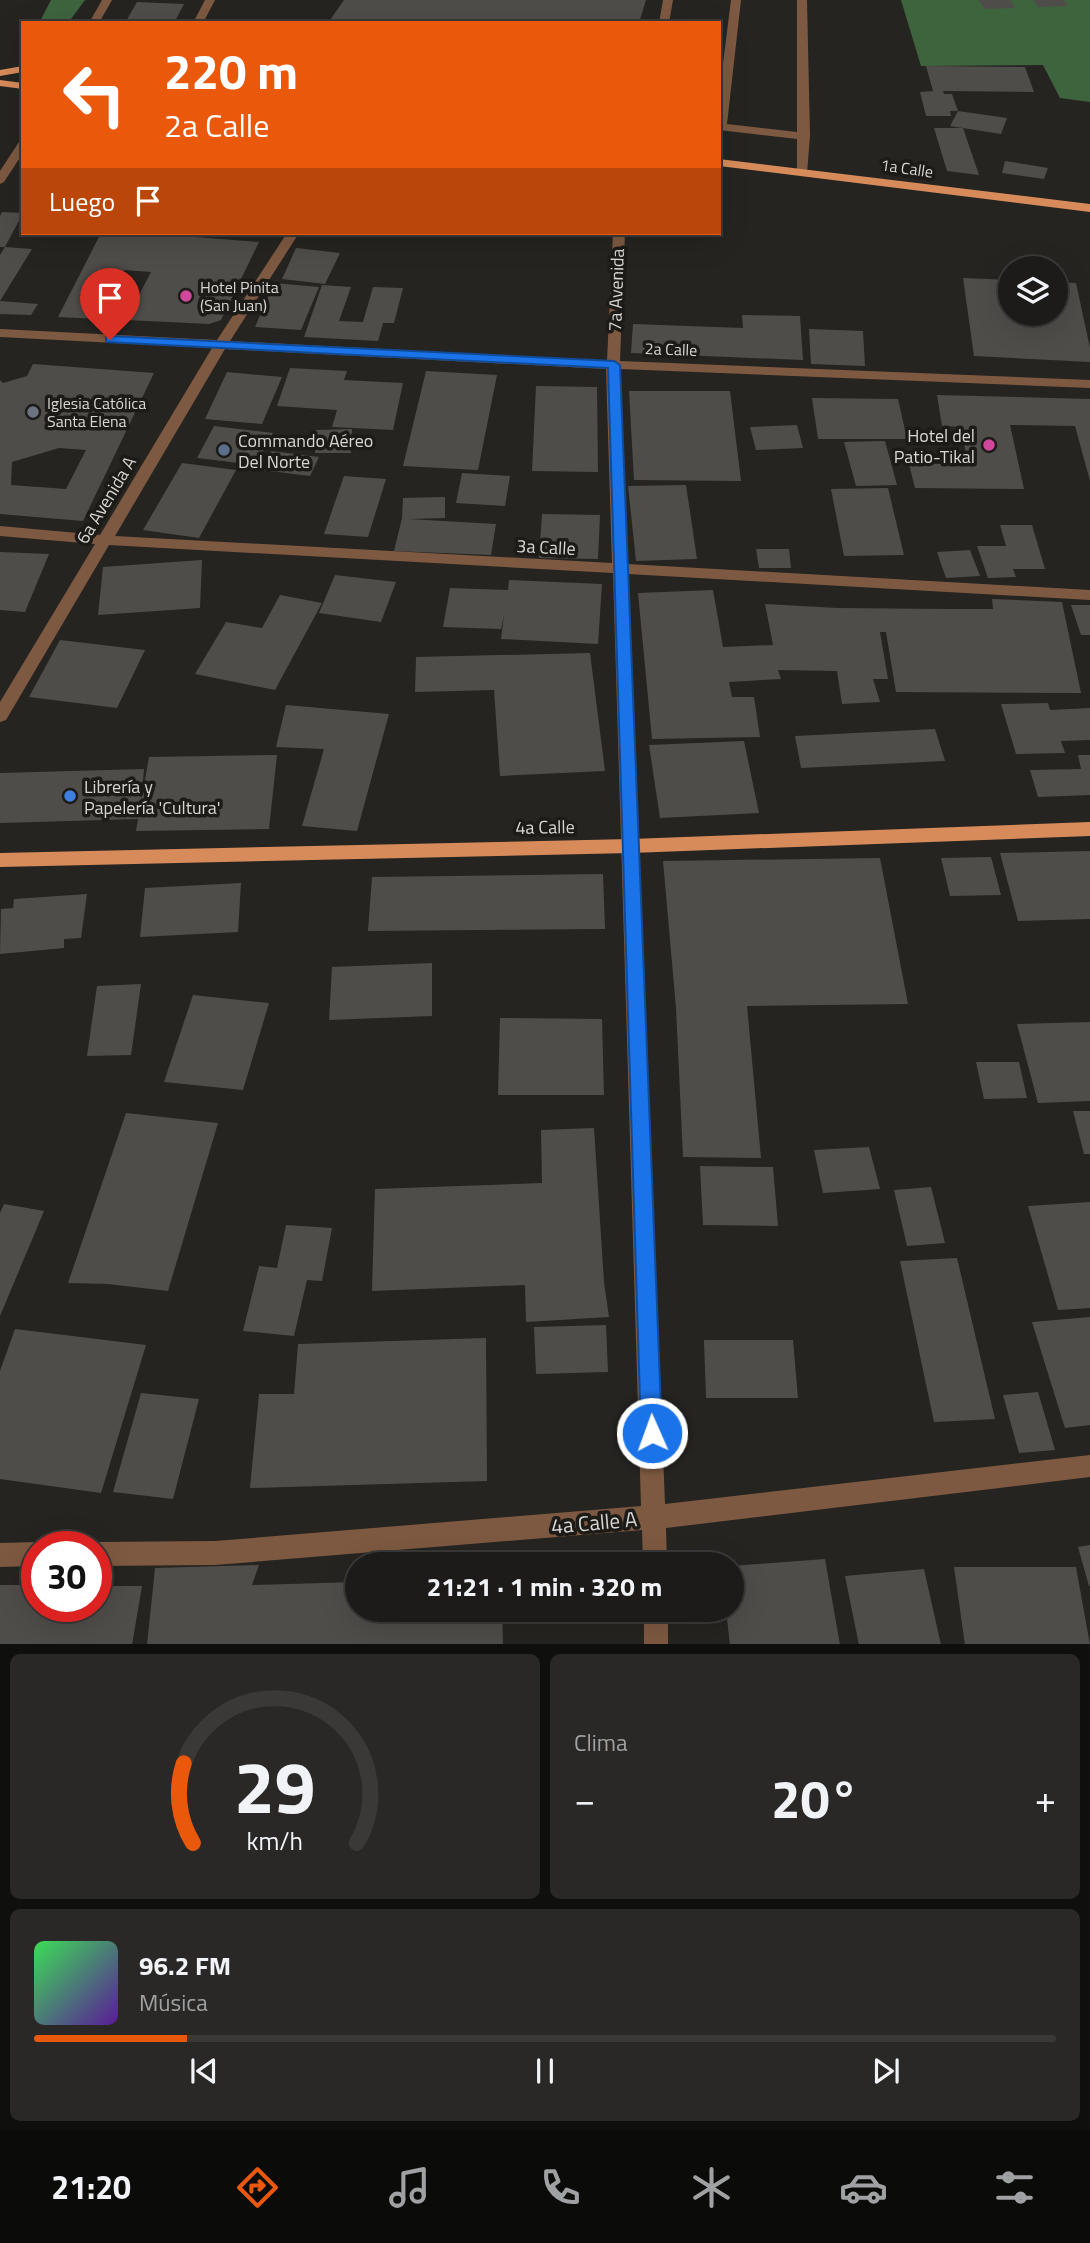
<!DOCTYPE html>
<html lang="es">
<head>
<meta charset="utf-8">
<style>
  :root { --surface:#1c1b19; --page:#292826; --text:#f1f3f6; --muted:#a0a1a2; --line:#3a3938; --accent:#ea580c }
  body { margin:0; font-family:"Titillium Web",sans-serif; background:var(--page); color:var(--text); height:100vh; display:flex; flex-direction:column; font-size:26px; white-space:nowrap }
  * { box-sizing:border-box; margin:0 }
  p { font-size:23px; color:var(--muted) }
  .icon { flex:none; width:38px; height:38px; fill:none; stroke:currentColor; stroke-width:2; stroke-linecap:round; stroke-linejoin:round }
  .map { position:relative; height:1644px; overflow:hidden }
  .panel { display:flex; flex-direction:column; gap:10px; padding:10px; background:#0f0f0e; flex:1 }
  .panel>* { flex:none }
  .top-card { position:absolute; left:21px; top:21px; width:700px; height:214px; border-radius:0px; box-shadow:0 7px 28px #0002,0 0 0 2px var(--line); background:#ea580c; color:#fff; overflow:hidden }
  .buttons { position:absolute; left:998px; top:256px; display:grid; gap:14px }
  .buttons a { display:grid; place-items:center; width:70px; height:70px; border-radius:50%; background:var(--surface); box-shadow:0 7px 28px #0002,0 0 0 2px var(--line); font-size:35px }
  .speed { position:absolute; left:21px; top:1531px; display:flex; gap:14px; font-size:35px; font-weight:700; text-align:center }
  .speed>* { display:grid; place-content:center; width:91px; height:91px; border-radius:50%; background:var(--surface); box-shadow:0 7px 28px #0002,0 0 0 2px var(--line); line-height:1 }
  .speed .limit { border:10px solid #d22; background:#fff; color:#111 }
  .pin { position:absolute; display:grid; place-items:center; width:60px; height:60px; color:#fff; margin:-72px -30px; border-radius:50% 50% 50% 0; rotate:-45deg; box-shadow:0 0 7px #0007 }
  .pin .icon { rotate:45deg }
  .me { position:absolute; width:77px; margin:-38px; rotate:358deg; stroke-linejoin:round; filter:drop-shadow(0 0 5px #0008) }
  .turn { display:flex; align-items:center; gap:24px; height:147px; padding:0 28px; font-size:32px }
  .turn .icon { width:91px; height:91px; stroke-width:2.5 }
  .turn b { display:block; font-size:49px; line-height:60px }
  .then { display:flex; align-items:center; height:66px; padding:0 28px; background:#0003; gap:14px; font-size:26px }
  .big { font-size:52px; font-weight:700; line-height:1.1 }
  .panel .tile { flex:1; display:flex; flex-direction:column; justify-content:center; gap:10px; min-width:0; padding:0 24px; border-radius:10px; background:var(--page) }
  .panel .dial { align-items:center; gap:0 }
  .dial svg { height:182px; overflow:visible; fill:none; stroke:var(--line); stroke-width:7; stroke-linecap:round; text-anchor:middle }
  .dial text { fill:var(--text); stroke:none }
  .song { display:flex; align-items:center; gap:21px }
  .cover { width:84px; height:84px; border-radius:10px; background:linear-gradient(135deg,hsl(130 70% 55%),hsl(270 70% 35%)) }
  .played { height:7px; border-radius:4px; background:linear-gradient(90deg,var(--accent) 15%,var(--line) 15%) }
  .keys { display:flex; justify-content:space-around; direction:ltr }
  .heat { display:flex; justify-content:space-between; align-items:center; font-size:38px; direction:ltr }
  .panel .tiles { flex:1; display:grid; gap:10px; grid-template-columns:1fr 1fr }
  .tile:last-child { grid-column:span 2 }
  .trip { position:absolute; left:345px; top:1552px; width:399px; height:70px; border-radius:35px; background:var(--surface); box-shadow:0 7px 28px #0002,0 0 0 2px var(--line); font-weight:700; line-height:70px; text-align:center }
  .menu { display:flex; height:112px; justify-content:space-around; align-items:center; background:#0b0b0a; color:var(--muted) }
  .menu .icon { width:49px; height:49px }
  .menu .current { color:var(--accent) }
  .menu b { font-size:32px; color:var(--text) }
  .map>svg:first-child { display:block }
  .forest { fill:#3e643e }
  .building { fill:#4f4d4a; fill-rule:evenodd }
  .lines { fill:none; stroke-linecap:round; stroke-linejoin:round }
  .minor { fill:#7e5941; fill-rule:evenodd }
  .major { fill:#d88b5a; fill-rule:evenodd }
  .route { fill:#1a73e8; stroke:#114b97; stroke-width:2 }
  .hotel-dot { fill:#d1479c; stroke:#1c1b17; stroke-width:2.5 }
  .worship-dot { fill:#6b7280; stroke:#1c1b17; stroke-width:2.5 }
  .service-dot { fill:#5c6f8a; stroke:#1c1b17; stroke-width:2.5 }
  .shop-dot { fill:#3f7fe0; stroke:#1c1b17; stroke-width:2.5 }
  .labels { text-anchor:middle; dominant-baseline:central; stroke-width:7; stroke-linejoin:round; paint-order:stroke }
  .far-street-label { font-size:16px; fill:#d7d6d3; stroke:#1c1b17 }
  .far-poi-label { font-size:16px; fill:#d7d6d3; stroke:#1c1b17; text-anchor:start }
  .street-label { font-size:18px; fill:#d7d6d3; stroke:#1c1b17 }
  .poi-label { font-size:18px; fill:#d7d6d3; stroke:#1c1b17; text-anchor:start }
  .near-street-label { font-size:21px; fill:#d7d6d3; stroke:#1c1b17 }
</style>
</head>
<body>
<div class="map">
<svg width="1090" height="1645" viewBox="0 0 1090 1645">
  <rect width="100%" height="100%" fill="#252421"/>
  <g class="forest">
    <polygon points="51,0 85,0 68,23 39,23"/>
    <polygon points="901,0 1090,0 1090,102 1060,98 1043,65 921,66"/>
  </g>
  <g class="building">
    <polygon points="344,0 646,0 639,23 328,23"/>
    <polygon points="978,0 1010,0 1015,8 985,9"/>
    <polygon points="1033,0 1064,0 1068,6 1038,7"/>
    <polygon points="137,2 184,4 174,23 125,23"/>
    <polygon points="926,66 1025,67 1034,92 943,91 944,94 952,94 958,111 950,111 951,116 926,116 920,92 933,91"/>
    <polygon points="958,111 1007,118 1001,134 950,126"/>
    <polygon points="934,128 963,128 979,175 947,171"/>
    <polygon points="1005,161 1048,168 1044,179 1002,173"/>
    <polygon points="2,212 23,213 5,247 0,247 0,216"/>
    <polygon points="101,233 143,233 259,242 221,320 209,324 126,320 151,272 124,270 100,319 58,317"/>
    <polygon points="5,247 32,249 0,301 38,304 31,315 0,314 0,255"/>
    <polygon points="296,248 340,253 325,284 282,279"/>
    <polygon points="963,278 1010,280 1010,313 1055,313 1055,282 1076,283 1090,348 1090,362 974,356"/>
    <polygon points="274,283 319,287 301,330 255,327"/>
    <polygon points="322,285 351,287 339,321 363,322 373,287 403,288 394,323 383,323 378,341 304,337"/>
    <polygon points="742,315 800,316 803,360 631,353 633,324 743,328"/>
    <polygon points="809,329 863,331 865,366 811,364"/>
    <path d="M33 364 154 373 83 521 0 514V380L3 383 27 376ZM59 448 86 450 66 489 11 485 12 462Z"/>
    <polygon points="290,368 347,371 344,380 403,383 393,430 332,427 337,410 277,406"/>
    <polygon points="426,371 497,375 478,470 403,466"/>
    <polygon points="227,372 282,377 262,424 205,419"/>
    <polygon points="536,386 597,387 598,472 532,471"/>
    <polygon points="629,391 730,391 741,481 634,480"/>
    <polygon points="937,395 1090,399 1090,481 1075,426 1010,425 1024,489 915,488 909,464 968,464 961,427 942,426"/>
    <polygon points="812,398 898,399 907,439 818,439"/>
    <polygon points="797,425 803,448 756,450 750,427"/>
    <polygon points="214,426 273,433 256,465 197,458"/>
    <polygon points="352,429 351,453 315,453 316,430"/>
    <polygon points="885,441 897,485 856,486 844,442"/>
    <polygon points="271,451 319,457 310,476 261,470"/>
    <polygon points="182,463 236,470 199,538 143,530"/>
    <polygon points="462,473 510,476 505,506 456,503"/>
    <polygon points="344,476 386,479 368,537 324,534"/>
    <polygon points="686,485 697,559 636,561 628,486"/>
    <polygon points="888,488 904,555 844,556 831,489"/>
    <polygon points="445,497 445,518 408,519 496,524 491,555 394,551 402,518 403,498"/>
    <polygon points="542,514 600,515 598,559 539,558"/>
    <polygon points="1000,525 1032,525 1045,569 1013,569 1016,577 988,578 977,546 1006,546"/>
    <polygon points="756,549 789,549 791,568 759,568"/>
    <polygon points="970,550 980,576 946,578 937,552"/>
    <polygon points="0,552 49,554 25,612 0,610"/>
    <polygon points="202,560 200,608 98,615 103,567"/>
    <polygon points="335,575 396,582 381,622 319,613"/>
    <polygon points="509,580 602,584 598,644 501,639 504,615 501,629 443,627 450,588 508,590"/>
    <polygon points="713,590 723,647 773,645 765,604 837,608 948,609 993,609 992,599 1062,602 1081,693 896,692 886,632 880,632 888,679 873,679 880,702 842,704 837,671 778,670 781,679 729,682 732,697 754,697 760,737 652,739 638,593"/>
    <polygon points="280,595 322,603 275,690 195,674 226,622 262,628"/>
    <polygon points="1071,605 1090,605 1090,635 1081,635"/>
    <polygon points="60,640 145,650 117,708 29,697"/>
    <polygon points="590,653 605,771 500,776 494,690 415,692 416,657"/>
    <polygon points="1048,703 1050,710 1090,708 1090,740 1061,741 1065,753 1016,754 1001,704"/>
    <polygon points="286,705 389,714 357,831 302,826 324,749 276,747"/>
    <polygon points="935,729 945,761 801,768 795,736"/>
    <polygon points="744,741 759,813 660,818 649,745"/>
    <polygon points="277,755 269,829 136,831 138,819 0,823 0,773 144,769 141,803 149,757"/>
    <polygon points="1078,755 1090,755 1090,795 1038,797 1030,770 1081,769"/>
    <polygon points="1090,851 1090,919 1018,921 1000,853"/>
    <polygon points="991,857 1001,895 950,896 941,858"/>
    <polygon points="880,858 908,1004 747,1006 761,1158 683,1157 676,1008 663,861"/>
    <polygon points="603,874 605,929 368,931 372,877"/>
    <polygon points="241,883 238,932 140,937 145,888"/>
    <polygon points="87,894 81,938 64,939 64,948 0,954 1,909 13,908 14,899"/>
    <polygon points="432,963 432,1016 329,1020 332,967"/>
    <polygon points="141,984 131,1055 87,1056 97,986"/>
    <polygon points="193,995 269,1003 243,1090 164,1082"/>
    <polygon points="500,1018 602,1019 604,1095 498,1095"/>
    <polygon points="1090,1022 1090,1101 1038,1103 1017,1024"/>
    <polygon points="976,1062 1019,1062 1027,1098 984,1099"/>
    <polygon points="1073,1111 1090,1111 1090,1154 1084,1154"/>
    <polygon points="126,1113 218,1123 168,1291 108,1284 68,1283"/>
    <polygon points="594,1128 604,1282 609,1317 526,1322 525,1285 372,1291 375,1189 542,1183 541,1130"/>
    <polygon points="869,1147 880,1189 823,1193 814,1150"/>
    <polygon points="700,1166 773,1167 778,1226 703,1225"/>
    <polygon points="931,1187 945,1243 907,1246 894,1190"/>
    <polygon points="1090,1202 1090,1308 1058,1310 1028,1206"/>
    <polygon points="4,1204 44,1211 0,1316 0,1213"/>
    <polygon points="286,1225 332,1228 322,1281 307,1280 294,1336 243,1331 259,1266 277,1268"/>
    <polygon points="957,1258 995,1419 934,1422 900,1261"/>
    <polygon points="1090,1317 1090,1425 1065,1428 1032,1322"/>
    <polygon points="606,1325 608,1372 536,1374 534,1327"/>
    <polygon points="15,1329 146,1345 101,1493 0,1479 0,1371"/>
    <polygon points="486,1338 487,1481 250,1488 259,1394 294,1394 298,1344"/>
    <polygon points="704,1340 793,1340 798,1398 706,1398"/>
    <polygon points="1038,1392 1055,1450 1019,1453 1003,1395"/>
    <polygon points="141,1393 199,1399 173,1499 113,1492"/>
    <polygon points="1090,1545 1090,1586 1089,1586 1078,1547"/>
    <polygon points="825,1559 840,1645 730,1645 726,1610 732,1610 732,1566"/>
    <polygon points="259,1565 252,1585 357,1582 357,1610 502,1610 503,1645 147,1645 155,1568"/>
    <polygon points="954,1567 1076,1567 1090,1645 965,1645"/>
    <polygon points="924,1569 941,1645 859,1645 845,1576"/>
    <polygon points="0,1585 37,1585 37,1606 96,1606 96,1586 142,1586 132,1645 0,1645"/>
  </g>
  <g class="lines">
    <g class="minor">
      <polygon points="102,0 112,0 99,23 89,23"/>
      <polygon points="205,0 215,0 203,23 193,23"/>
      <polygon points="663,0 673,0 669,23 659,23"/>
      <polygon points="731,0 741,0 727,124 797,132 797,0 807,0 810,136 807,173 797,171 797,139 719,130 719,95"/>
      <polygon points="23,141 23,153 4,182 0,184 0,171 19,142"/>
      <path d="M287 233H299L230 341 607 361 613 233H625L620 361 1090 380V388L620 369 628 564 1090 590V600L628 574 665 1504 1090 1455V1477L666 1528 667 1564H643L642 1530 215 1565 96 1566V1547H87L96 1542 215 1541 641 1506 613 573 109 545 6 720 0 722V702L95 544 0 536V526L100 535 212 348 0 337V329L217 340ZM225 349 606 369 612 563 115 536Z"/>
      <polygon points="37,1542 46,1547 37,1547 37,1566 0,1567 0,1543"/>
      <rect x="644" y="1610" width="24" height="35"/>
    </g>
    <g class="major">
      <polygon points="23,66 23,72 0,76 0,70"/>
      <polygon points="0,80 23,83 23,89 0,86"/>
      <polygon points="719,159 1090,204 1090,212 719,166"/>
      <polygon points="1090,822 1090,836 631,853 0,867 0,853 631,839"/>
    </g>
  </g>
  <polygon class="route" points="110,336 614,361 620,365 662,1433 659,1441 652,1444 644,1441 641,1433 608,368 106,342 106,337"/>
  <g class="hotel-dot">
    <circle cx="186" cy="296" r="7"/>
    <circle cx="989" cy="445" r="7"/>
  </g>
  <circle class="worship-dot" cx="33" cy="412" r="7"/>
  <circle class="service-dot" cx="224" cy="450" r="7"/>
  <circle class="shop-dot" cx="70" cy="796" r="7"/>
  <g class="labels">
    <g class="far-street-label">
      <text transform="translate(907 168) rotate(8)">1a Calle</text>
      <text transform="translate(671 349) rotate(2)">2a Calle</text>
    </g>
    <g class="far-poi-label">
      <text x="200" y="287">Hotel Pinita<tspan x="200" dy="18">(San Juan)</tspan></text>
      <text x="47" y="403">Iglesia Católica<tspan x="47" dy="18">Santa Elena</tspan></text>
    </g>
    <g class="street-label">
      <text transform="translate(616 290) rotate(-88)">7a Avenida</text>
      <text transform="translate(106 500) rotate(-59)">6a Avenida A</text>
      <text transform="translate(546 547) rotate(3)">3a Calle</text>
      <text transform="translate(545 827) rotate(-1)">4a Calle</text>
    </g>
    <g class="poi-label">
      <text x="975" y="435" text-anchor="end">Hotel del<tspan x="975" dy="21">Patio-Tikal</tspan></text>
      <text x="238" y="440">Commando Aéreo<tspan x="238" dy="21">Del Norte</tspan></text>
      <text x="84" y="786">Librería y<tspan x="84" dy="21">Papelería 'Cultura'</tspan></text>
    </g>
    <g class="near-street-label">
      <text transform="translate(594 1522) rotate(-5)">4a Calle A</text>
    </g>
  </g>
</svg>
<div class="buttons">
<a><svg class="icon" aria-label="layers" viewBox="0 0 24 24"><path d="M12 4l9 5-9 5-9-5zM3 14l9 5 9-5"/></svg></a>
</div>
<div class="speed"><div class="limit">30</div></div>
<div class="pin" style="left:110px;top:340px;background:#d93025"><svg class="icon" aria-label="arrive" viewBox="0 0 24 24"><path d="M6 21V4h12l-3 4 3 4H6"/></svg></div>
<svg class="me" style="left:652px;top:1433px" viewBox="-20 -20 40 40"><circle r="17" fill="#1a73e8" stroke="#fff" stroke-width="3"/><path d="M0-11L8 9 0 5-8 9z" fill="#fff"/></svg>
<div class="trip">21:21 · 1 min · 320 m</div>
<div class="top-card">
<div class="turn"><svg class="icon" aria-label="left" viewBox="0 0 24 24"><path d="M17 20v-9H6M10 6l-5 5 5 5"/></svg><div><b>220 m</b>2a Calle</div></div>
<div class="then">Luego<svg class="icon" aria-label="arrive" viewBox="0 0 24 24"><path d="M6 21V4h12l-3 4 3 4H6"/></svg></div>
</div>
</div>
<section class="panel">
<div class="tiles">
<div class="tile dial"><svg viewBox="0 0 100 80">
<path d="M14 69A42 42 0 1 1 86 69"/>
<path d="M14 69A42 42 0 0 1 10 34" stroke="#ea580c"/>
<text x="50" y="56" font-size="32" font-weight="700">29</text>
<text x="50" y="72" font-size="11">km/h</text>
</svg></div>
<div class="tile"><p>Clima</p>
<div class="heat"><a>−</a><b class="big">20°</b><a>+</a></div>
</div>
<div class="tile">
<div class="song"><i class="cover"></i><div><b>96.2 FM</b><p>Música</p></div></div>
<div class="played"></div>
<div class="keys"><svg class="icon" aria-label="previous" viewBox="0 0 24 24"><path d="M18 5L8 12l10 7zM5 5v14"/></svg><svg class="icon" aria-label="pause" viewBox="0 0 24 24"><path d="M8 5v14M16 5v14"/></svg><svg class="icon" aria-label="next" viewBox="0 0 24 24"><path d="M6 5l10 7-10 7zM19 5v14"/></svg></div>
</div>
</div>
</section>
<nav class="menu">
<b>21:20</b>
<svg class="icon current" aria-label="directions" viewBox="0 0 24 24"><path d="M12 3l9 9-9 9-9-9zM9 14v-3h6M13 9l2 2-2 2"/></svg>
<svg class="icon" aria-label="music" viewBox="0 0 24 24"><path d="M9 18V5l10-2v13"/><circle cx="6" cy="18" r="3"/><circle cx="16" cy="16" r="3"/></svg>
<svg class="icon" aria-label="phone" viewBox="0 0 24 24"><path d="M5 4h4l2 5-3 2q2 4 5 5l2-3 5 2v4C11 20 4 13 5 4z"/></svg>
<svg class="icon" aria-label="climate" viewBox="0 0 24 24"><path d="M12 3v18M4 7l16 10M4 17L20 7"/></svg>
<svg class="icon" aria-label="car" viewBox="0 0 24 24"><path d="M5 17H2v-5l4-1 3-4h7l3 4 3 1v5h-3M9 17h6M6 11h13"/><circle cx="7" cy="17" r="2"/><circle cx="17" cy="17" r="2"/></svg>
<svg class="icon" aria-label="filters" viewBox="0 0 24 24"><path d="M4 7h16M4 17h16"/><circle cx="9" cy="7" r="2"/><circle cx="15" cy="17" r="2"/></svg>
</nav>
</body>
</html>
